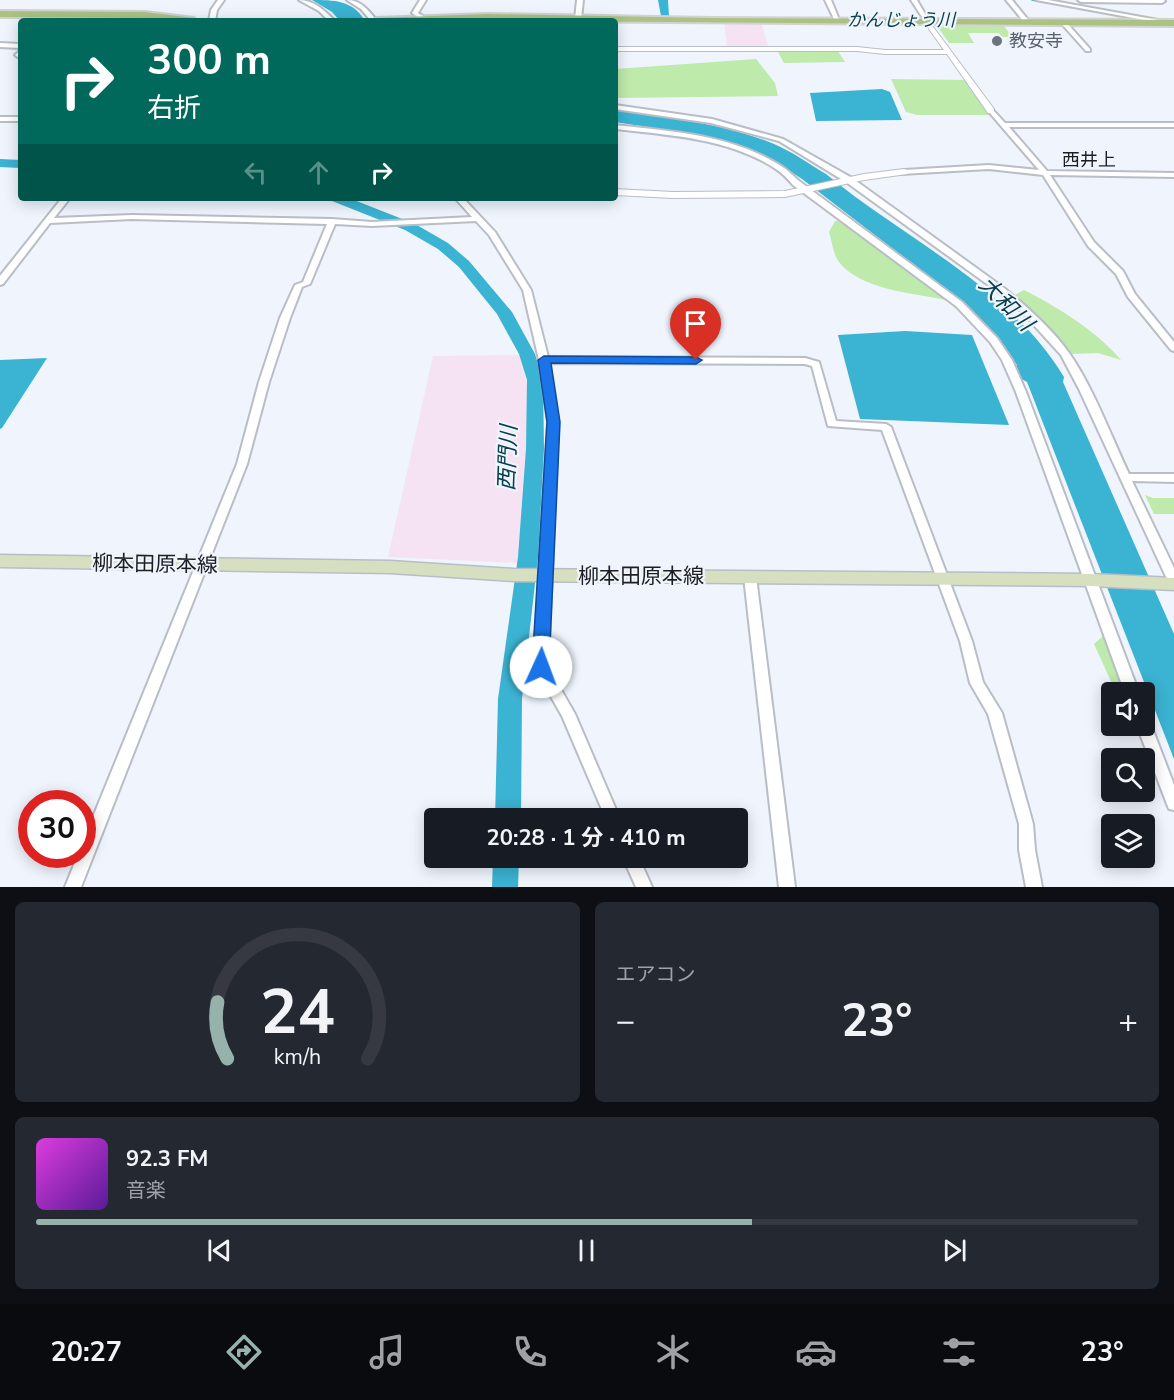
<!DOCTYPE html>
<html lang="ja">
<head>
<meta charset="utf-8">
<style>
  :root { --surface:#171b24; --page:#242831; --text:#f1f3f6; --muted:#9ea1a6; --line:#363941; --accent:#97b2aa }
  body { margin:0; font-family:"Nunito Sans","Noto Sans JP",sans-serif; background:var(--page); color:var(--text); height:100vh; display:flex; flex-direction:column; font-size:22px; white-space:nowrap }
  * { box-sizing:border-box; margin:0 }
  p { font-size:20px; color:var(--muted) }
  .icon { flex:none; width:33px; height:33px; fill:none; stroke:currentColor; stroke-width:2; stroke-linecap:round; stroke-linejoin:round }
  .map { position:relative; height:887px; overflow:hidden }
  .sheet { display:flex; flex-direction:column; gap:15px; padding:15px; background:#0d0f14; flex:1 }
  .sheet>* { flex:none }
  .top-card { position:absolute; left:18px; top:18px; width:600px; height:183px; border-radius:6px; box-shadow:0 3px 15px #0003; background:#00695c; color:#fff; overflow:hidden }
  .tools { position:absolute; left:1101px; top:682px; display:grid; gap:12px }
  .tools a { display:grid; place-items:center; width:54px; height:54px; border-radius:6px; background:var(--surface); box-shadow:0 3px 15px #0003; font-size:30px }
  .speed { position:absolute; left:18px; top:790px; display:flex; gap:12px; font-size:30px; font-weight:700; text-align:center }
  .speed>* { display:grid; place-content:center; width:78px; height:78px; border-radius:50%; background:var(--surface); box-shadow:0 3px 15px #0003; line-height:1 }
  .speed .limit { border:9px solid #d22; background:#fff; color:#111 }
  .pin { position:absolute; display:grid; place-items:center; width:51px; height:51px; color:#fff; margin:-62px -26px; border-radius:50% 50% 50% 0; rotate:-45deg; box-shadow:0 0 6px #0007 }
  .pin .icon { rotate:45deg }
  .me { position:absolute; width:66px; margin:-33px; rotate:2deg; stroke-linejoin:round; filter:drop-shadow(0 0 4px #0008) }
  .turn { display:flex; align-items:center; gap:21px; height:126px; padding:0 30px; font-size:27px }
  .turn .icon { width:78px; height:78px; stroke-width:2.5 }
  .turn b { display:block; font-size:42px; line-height:51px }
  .lanes { display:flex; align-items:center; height:57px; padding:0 30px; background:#0003; justify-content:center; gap:30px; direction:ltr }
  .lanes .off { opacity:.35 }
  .big { font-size:45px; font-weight:700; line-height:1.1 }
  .sheet .widget { flex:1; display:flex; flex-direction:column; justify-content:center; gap:9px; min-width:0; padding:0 21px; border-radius:9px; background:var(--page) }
  .sheet .dial { align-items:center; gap:0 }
  .dial svg { height:156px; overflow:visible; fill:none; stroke:var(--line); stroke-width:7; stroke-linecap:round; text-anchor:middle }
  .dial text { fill:var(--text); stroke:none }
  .song { display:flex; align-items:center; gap:18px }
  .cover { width:72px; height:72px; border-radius:9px; background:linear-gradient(135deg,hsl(300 70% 55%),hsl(270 70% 35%)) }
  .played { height:6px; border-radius:3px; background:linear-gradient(90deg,var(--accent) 65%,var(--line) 65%) }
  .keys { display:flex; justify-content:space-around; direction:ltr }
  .heat { display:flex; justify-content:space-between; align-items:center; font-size:33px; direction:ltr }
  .sheet .tiles { flex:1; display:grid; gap:15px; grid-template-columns:1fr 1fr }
  .widget:last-child { grid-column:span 2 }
  .trip { position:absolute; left:424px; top:808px; width:324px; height:60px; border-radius:6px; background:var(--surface); box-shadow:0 3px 15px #0003; font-weight:700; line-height:60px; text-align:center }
  .tab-bar { display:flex; height:96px; justify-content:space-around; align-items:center; background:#090b0e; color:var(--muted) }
  .tab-bar .icon { width:42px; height:42px }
  .tab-bar .selected { color:var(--accent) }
  .tab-bar b { font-size:27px; color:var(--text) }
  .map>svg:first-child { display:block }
  .industrial { fill:#f5e3f4 }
  .green { fill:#beeaab }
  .water { fill:#3bb3d2 }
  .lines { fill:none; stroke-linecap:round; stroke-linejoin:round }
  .stream { stroke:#3bb3d2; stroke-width:1.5 }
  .river { fill:#3bb3d2; fill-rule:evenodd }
  .minor-casing { stroke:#b9bdc6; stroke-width:4 }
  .tertiary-casing { stroke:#b9bdc6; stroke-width:2 }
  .secondary-casing { stroke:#b9bdc6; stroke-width:3 }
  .primary-casing { stroke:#d2d2d3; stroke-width:4 }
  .minor { fill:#fff; fill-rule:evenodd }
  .tertiary { fill:#fff; fill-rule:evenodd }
  .secondary { fill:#d6e0c1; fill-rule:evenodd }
  .primary { fill:#acc283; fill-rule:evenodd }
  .route { fill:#1a73e8; stroke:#114b97; stroke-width:1.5 }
  .worship-dot { fill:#6b7280; stroke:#eff4fd; stroke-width:2 }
  .labels { text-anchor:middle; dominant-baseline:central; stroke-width:4.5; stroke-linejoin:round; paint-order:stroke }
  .far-water-label { font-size:18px; font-style:italic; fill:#0a404d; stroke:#eff4fd }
  .far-worship-label { font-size:18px; fill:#5b616d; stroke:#eff4fd; text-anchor:start }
  .far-neighbourhood-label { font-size:18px; fill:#1c1e21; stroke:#eff4fd }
  .street-label { font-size:21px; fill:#1c1e21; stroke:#eff4fd }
  .water-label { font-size:22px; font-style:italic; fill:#0a404d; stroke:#eff4fd }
</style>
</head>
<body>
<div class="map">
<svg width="1174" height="887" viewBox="0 0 1174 887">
  <rect width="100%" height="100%" fill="#eff4fd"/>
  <g class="industrial">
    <polygon points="724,22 761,22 769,48 727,48"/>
    <polygon points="520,355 527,386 527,441 518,563 388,557 433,356"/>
  </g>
  <g class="green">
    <polygon points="935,23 1001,23 1013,37 1002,37 999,33 968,33 974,43 949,43"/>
    <polygon points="838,51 845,62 784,63 778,52"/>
    <polygon points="756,59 775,83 778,96 615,98 615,69"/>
    <polygon points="891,79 966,80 990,115 917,115 906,112"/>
    <path d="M840 218 946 300C913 293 861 290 839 262 833 254 832 241 829 232L835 221H840Z"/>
    <path d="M1024 290C1056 306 1098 332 1121 360L1098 353 1072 354 1048 327 1013 296Z"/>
    <polygon points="1145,495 1153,498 1174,498 1174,514 1154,514"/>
    <polygon points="1104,635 1125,693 1118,693 1114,688 1094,644"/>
  </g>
  <g class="water">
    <path d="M312 0C334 0 353 0 365 21H340L332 12Z"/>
    <polygon points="882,89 890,92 902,120 816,121 810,93"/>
    <path d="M615 110C669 118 723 123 774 144 793 152 809 164 826 174 906 240 1009 286 1064 377L1063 382 1174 634V759L1027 382 1016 376 1013 369 1017 365 991 331 971 309 802 179 768 157 748 148 710 137 615 122Z"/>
    <polygon points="905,331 972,335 1009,425 860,419 838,335"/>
    <polygon points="47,358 2,428 0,429 0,360"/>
  </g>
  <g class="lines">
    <g class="stream">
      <polyline points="1032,0 1081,8"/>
      <polyline points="1132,18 1146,20"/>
    </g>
    <g class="river">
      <polygon points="658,0 668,0 669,16 687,16 692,19 687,22 662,21"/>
      <polygon points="0,159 21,160 21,168 0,167"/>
      <polygon points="330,198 349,198 415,224 448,243 469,261 512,312 535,354 543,380 544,449 538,557 522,699 521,819 495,819 498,699 518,557 526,449 527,380 519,354 497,314 459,267 438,249 405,230 332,201"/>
      <polygon points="493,858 519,858 518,887 492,887"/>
    </g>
    <defs>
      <g id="minor">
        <polygon points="218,0 224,0 217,10 215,21 209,21 211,10"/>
        <path d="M299 0C314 0 325 11 335 21H329L319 11Z"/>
        <path d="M347 0C361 0 369 11 377 21H371L361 9Z"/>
        <polygon points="420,0 426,0 418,13 426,18 426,20 424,21 412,13"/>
        <polygon points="577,0 583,0 581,19 578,21 575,19"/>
        <polygon points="825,0 831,0 840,22 835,21"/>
        <polygon points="911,0 917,0 930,23 926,23"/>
        <polygon points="1006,0 1012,0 1029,21 1029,23 1025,23"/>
        <polygon points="1036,0 1048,0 1169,22 1166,24"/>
        <polygon points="1078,0 1164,0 1165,1 1162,3 1081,2"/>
        <polygon points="1061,21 1065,21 1090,49 1090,51 1086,51 1061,23"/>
        <polygon points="0,43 21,44 21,48 0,47"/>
        <polygon points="21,50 21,59 15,55"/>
        <path d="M615 105 712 119 783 139 852 178 1004 288C1025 305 1054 331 1069 353 1093 387 1111 436 1129 474H1174V482L1132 481 1174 568V585L1170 584 1168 581 1079 389 1061 355 1021 311 998 292 846 182 779 141 711 123 615 109Z"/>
        <polygon points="989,110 993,110 1005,123 1174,123 1174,127 1009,127 1047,171 1174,173 1174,177 1050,175 1094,242 1123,271 1135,294 1174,342 1174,351 1171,350 1128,297 1116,274 1088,246 1043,175 989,169 901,174 900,172 904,170 989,165 1039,170 989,112"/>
        <rect x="0" y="117" width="21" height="4"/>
        <path d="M615 125C671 131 733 135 781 166 788 170 793 176 799 181L962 302 997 338 1012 360 1026 392 1139 693H1125L1016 392 1002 360 990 342 956 306 793 185C788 179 782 173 776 169 729 138 669 135 615 129Z"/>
        <polygon points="62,198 70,198 54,218 132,215 332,219 372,222 472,217 455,198 463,198 495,232 531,290 548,357 805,358 819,362 836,421 886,424 891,427 972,641 983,682 1002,713 1033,824 1035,850 1042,887 1026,887 1019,850 1019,824 988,714 970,683 960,641 882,430 828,426 812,366 805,364 549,363 558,422 548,667 575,714 620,819 606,819 562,716 534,667 548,422 539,360 523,290 489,235 476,221 372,226 335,224 310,284 302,287 290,318 269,382 247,464 81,887 65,887 78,855 82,855 82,844 237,464 259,382 280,318 295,285 303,282 327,224 132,219 50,223 3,284 0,285 0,276"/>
        <polygon points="750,573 754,574 756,577 795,887 779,887 744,577 746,574"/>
        <polygon points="1144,719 1149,721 1151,725 1174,785 1174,810 1169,809 1167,804 1137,726 1144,726"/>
        <polygon points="623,858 639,858 652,887 636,887"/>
      </g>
      <g id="tertiary">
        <polygon points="928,20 994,109 994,113 988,113 947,54 885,54 857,51 615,51 615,47 857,47 885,50 944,50 924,22"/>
        <polygon points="904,169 907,170 907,174 864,180 785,197 673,198 615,195 615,189 673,192 785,191 864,174"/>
      </g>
      <polygon id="secondary" points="0,555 390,561 514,569 1091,574 1174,578 1174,590 1091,586 514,581 390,573 0,567"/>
      <g id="primary">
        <polygon points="0,11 145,12 194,18 198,21 145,18 0,17"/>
        <path d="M488 14 712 18 1174 20V26C906 24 640 21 373 21L377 18Z"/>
      </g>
    </defs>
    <use href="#minor" class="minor-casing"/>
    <use href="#tertiary" class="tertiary-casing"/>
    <use href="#secondary" class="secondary-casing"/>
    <use href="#primary" class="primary-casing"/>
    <use href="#minor" class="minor"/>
    <use href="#tertiary" class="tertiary"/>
    <use href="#secondary" class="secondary"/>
    <use href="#primary" class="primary"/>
  </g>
  <polygon class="route" points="544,356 696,357 702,360 696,364 551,363 560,422 549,667 547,672 541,674 535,672 532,667 547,422 538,360"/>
  <circle class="worship-dot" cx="997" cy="41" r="6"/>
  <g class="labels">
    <g class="far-water-label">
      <text x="901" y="20">かんじょう川</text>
    </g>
    <g class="far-worship-label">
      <text x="1009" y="41">教安寺</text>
    </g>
    <g class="far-neighbourhood-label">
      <text x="1089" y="160">西井上</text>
    </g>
    <g class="street-label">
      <text transform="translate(155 564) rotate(1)">柳本田原本線</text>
      <text x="641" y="576">柳本田原本線</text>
    </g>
    <g class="water-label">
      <text transform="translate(1006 304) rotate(45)">大和川</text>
      <text transform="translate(508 458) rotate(-88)">西門川</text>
    </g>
  </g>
</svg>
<div class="tools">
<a><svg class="icon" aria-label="sound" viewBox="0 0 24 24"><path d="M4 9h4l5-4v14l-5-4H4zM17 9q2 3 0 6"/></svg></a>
<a><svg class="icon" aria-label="search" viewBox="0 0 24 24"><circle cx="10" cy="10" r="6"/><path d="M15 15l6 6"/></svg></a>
<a><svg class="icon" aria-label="layers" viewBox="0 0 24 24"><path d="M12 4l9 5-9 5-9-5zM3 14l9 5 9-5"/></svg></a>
</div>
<div class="speed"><div class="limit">30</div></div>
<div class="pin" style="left:696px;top:360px;background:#d93025"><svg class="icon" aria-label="arrive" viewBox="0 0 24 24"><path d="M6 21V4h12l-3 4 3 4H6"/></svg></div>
<svg class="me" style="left:541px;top:667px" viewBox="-20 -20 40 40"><circle r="19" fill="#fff"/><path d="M0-13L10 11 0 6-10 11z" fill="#1a73e8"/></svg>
<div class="trip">20:28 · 1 分 · 410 m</div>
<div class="top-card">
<div class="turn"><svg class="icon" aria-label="right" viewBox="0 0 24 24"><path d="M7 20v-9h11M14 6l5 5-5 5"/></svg><div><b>300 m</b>右折</div></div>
<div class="lanes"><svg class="icon off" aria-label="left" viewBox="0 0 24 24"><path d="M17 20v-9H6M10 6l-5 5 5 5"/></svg><svg class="icon off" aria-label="ahead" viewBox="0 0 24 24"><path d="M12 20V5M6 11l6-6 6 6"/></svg><svg class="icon" aria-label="right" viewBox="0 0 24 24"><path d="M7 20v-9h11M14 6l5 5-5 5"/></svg></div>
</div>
</div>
<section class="sheet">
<div class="tiles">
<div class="widget dial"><svg viewBox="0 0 100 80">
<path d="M14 69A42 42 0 1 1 86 69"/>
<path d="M14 69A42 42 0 0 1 9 40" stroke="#97b2aa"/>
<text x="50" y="56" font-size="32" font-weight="700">24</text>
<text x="50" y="72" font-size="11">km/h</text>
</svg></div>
<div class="widget"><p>エアコン</p>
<div class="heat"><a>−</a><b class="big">23°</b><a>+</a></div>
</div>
<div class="widget">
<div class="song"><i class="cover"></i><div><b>92.3 FM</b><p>音楽</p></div></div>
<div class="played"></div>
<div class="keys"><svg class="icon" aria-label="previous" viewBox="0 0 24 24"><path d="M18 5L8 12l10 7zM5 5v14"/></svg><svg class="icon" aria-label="pause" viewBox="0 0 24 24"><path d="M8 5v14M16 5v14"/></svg><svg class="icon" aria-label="next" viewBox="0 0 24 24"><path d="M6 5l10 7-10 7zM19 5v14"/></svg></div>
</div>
</div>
</section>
<nav class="tab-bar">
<b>20:27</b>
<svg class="icon selected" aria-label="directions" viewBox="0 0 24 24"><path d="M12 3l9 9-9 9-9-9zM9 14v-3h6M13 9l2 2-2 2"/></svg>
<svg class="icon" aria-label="music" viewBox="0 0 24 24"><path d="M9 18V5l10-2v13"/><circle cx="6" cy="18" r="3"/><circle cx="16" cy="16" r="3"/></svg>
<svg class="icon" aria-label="phone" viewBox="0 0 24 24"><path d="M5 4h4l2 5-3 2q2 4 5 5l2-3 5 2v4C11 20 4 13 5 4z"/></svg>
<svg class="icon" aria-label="climate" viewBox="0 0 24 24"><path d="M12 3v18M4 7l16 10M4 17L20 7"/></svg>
<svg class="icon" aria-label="car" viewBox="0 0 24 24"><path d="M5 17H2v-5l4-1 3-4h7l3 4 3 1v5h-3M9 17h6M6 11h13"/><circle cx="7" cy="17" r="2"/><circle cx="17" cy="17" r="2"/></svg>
<svg class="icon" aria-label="filters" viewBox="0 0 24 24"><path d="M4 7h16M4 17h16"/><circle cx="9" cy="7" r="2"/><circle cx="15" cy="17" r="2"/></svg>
<b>23°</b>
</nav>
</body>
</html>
